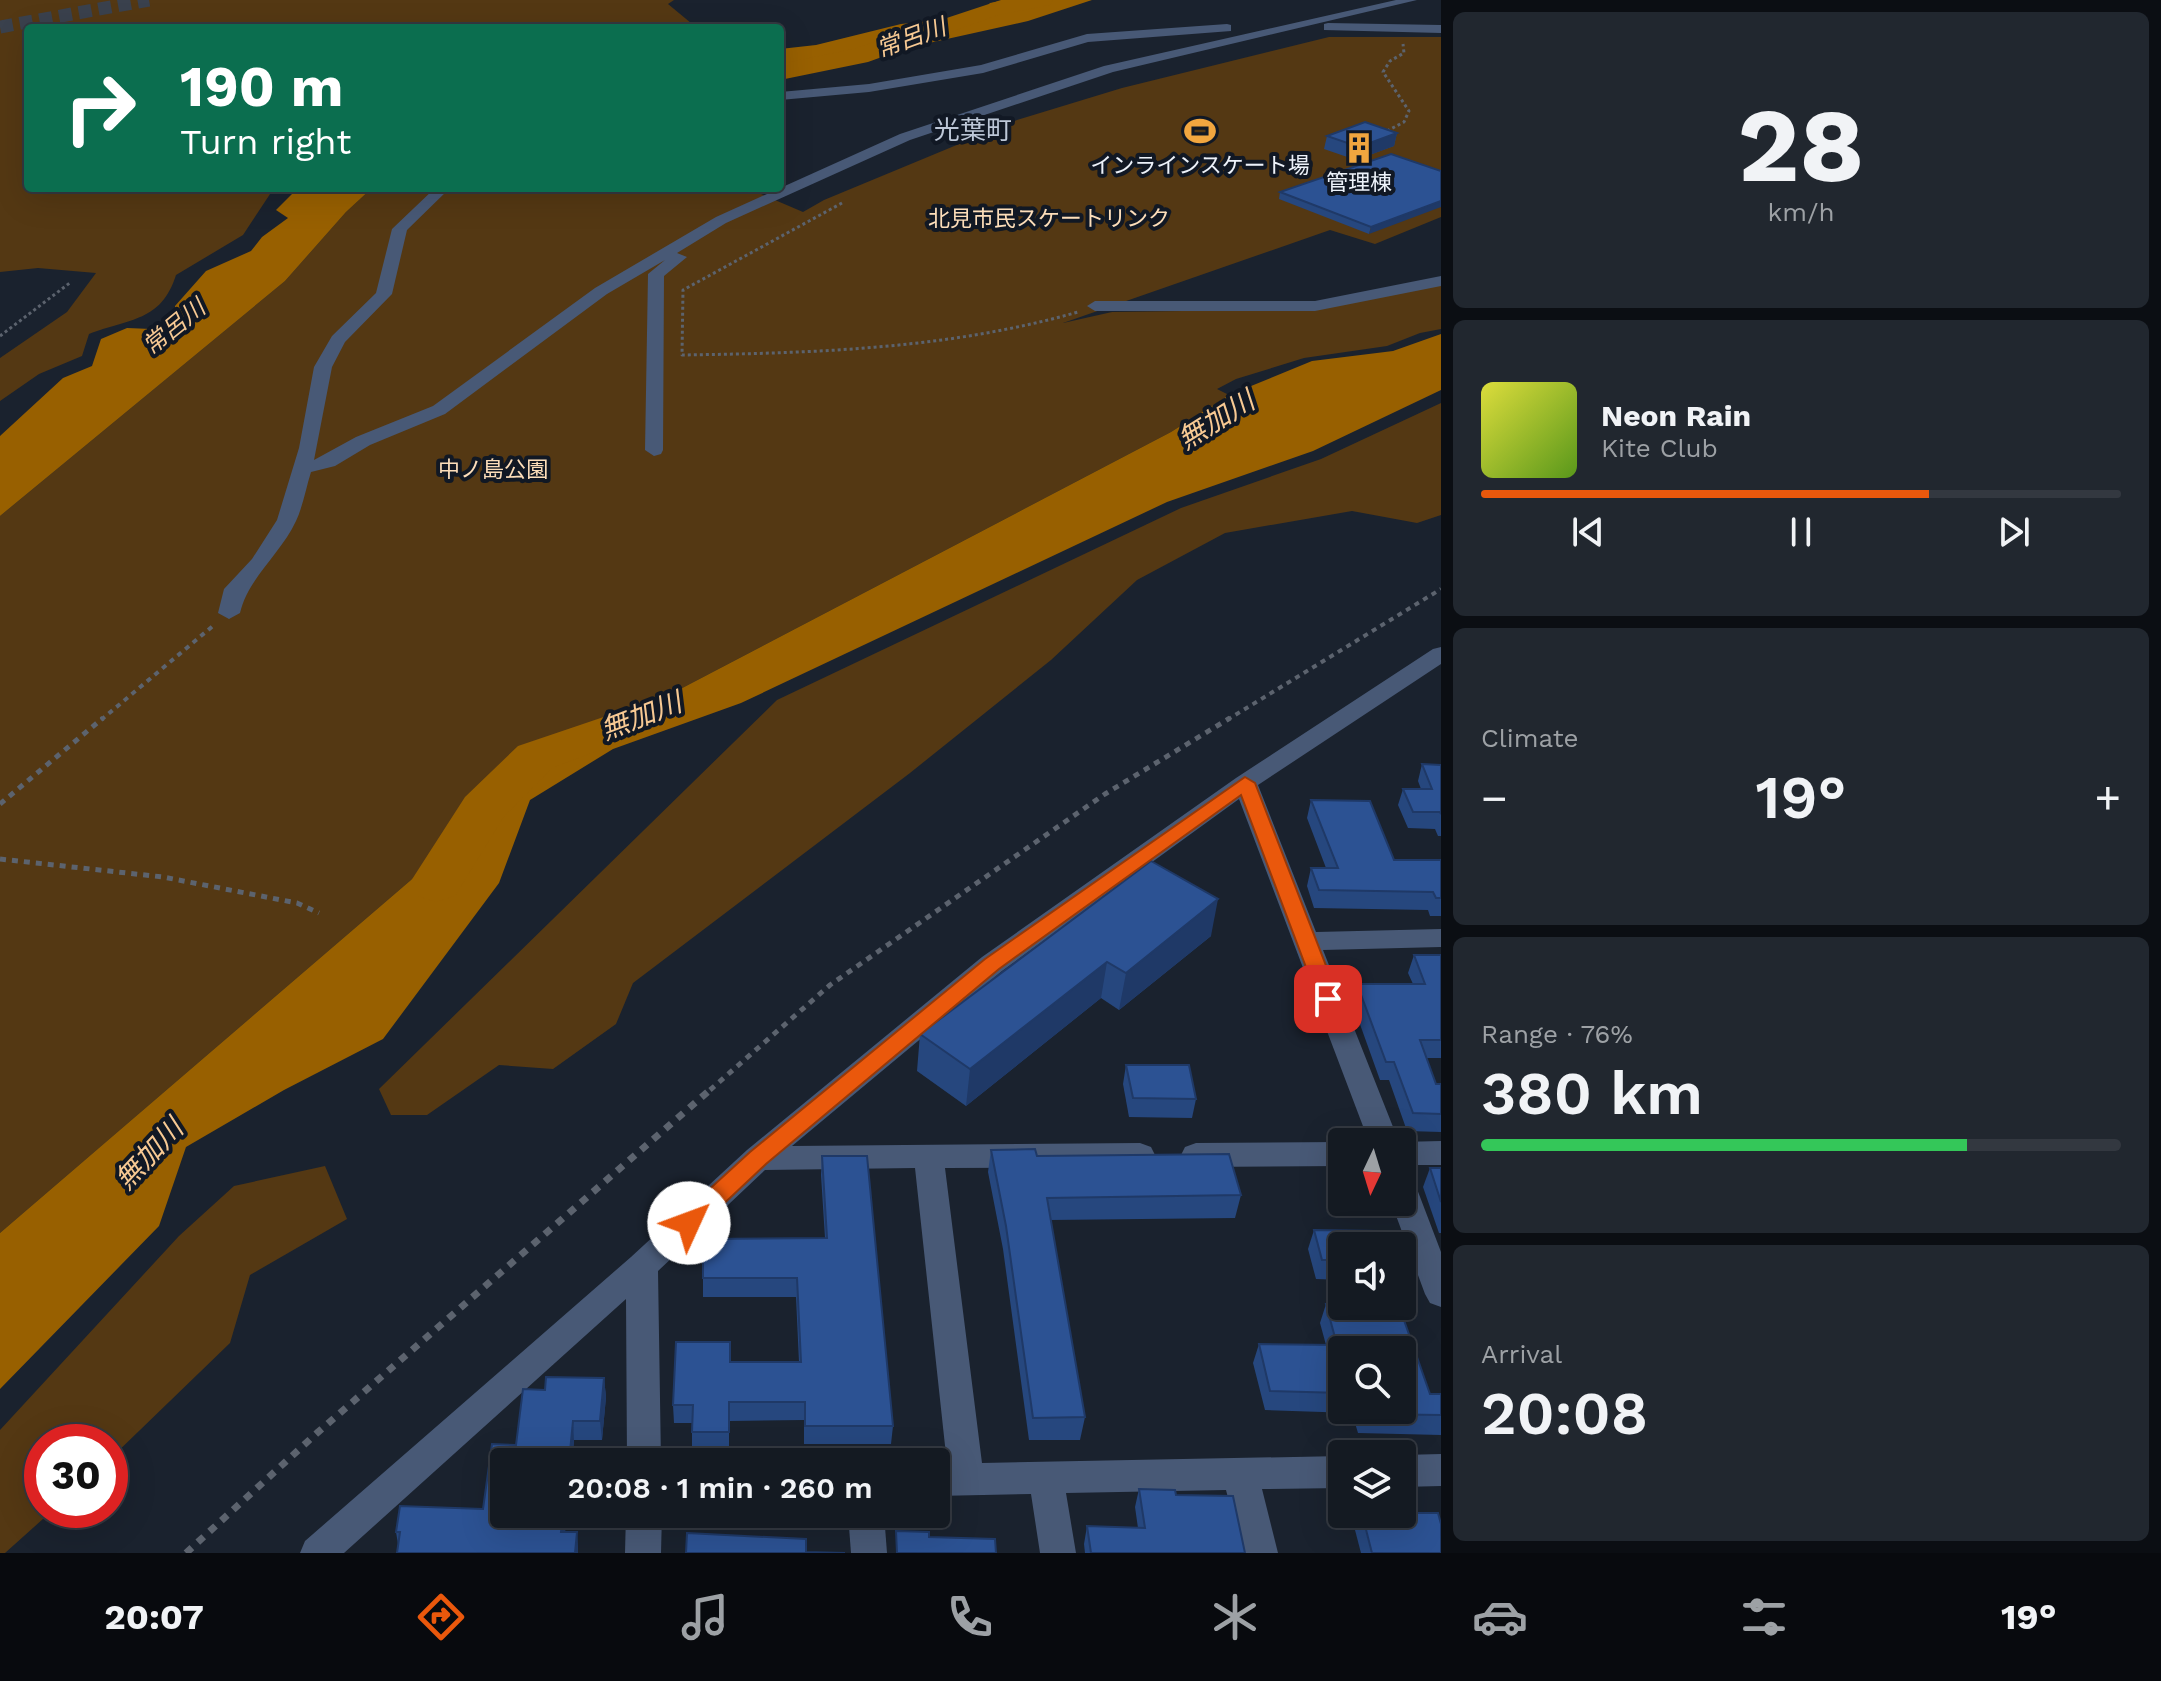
<!DOCTYPE html>
<html lang="en">
<head>
<meta charset="utf-8">
<style>
  :root { --surface:#141a22; --page:#21272f; --text:#f1f3f6; --muted:#9da1a5; --line:#333840; --accent:#ea580c }
  body { margin:0; font-family:"Work Sans","Noto Sans JP",sans-serif; background:var(--page); color:var(--text); height:100vh; display:flex; flex-direction:column; font-size:30px; white-space:nowrap }
  * { box-sizing:border-box; margin:0 }
  p { font-size:26px; color:var(--muted) }
  .icon { flex:none; width:44px; height:44px; fill:none; stroke:currentColor; stroke-width:2; stroke-linecap:round; stroke-linejoin:round }
  .map { position:relative; flex:1; overflow:hidden }
  .sheet { display:flex; flex-direction:column; gap:12px; padding:12px; background:#0b0e13; width:720px }
  .sheet>* { flex:none }
  .hud { position:absolute; left:24px; top:24px; width:760px; height:168px; border-radius:8px; box-shadow:0 8px 32px #0002,0 0 0 2px var(--line); background:#0b6e4f; color:#fff; overflow:hidden }
  .needle { width:52px; rotate:184deg }
  .controls { position:absolute; left:1328px; top:1128px; display:grid; gap:16px }
  .controls a { display:grid; place-items:center; width:88px; height:88px; border-radius:8px; background:var(--surface); box-shadow:0 8px 32px #0002,0 0 0 2px var(--line); font-size:40px }
  .speed { position:absolute; left:24px; top:1424px; display:flex; gap:16px; font-size:40px; font-weight:700; text-align:center }
  .speed>* { display:grid; place-content:center; width:104px; height:104px; border-radius:50%; background:var(--surface); box-shadow:0 8px 32px #0002,0 0 0 2px var(--line); line-height:1 }
  .speed .limit { border:12px solid #d22; background:#fff; color:#111 }
  .pin { position:absolute; display:grid; place-items:center; width:68px; height:68px; color:#fff; margin:-34px; border-radius:16px; box-shadow:0 4px 12px #0006 }
  .me { position:absolute; width:88px; margin:-44px; rotate:47deg; stroke-linejoin:round; filter:drop-shadow(0 0 6px #0008) }
  .turn { display:flex; align-items:center; gap:28px; height:168px; padding:0 24px; font-size:36px }
  .turn .icon { width:104px; height:104px; stroke-width:2.5 }
  .turn b { display:block; font-size:56px; line-height:68px }
  .big { font-size:60px; font-weight:600; line-height:1.1 }
  .sheet .widget { flex:1; display:flex; flex-direction:column; justify-content:center; gap:12px; min-width:0; padding:0 28px; border-radius:12px; background:var(--page) }
  .sheet .dial { align-items:center; gap:0 }
  .dial b { font-size:104px; line-height:1 }
  .song { display:flex; align-items:center; gap:24px }
  .cover { width:96px; height:96px; border-radius:12px; background:linear-gradient(135deg,hsl(60 70% 55%),hsl(90 70% 35%)) }
  .played { height:8px; border-radius:4px; background:linear-gradient(90deg,var(--accent) 70%,var(--line) 70%) }
  .keys { display:flex; justify-content:space-around; direction:ltr }
  .heat { display:flex; justify-content:space-between; align-items:center; font-size:44px; direction:ltr }
  .charge { height:12px; border-radius:6px; background:linear-gradient(90deg,#34c759 76%,var(--line) 0) }
  .trip { position:absolute; left:490px; top:1448px; width:460px; height:80px; border-radius:8px; background:var(--surface); box-shadow:0 8px 32px #0002,0 0 0 2px var(--line); font-weight:600; line-height:80px; text-align:center }
  .dock { display:flex; height:128px; justify-content:space-around; align-items:center; background:#080a0e; color:var(--muted) }
  .dock .icon { width:56px; height:56px }
  .dock .current { color:var(--accent) }
  .dock b { font-size:36px; color:var(--text) }
  main { display:flex; flex:1; min-height:0 }
  .map>svg:first-child { display:block }
  .green { fill:#543813 }
  .water { fill:#986000 }
  .lines { fill:none; stroke-linecap:round; stroke-linejoin:round }
  .river { fill:#986000; fill-rule:evenodd }
  .highway-tunnel { stroke:#3a414d; stroke-width:13; stroke-dasharray:13 7; stroke-linecap:butt }
  .path-far3 { stroke:#5c636e; stroke-width:3; stroke-dasharray:3 3; stroke-linecap:butt }
  .path-far2 { stroke:#5c636e; stroke-width:4; stroke-dasharray:5 5; stroke-linecap:butt }
  .path-far1 { stroke:#5c636e; stroke-width:5; stroke-dasharray:6 6; stroke-linecap:butt }
  .path { stroke:#5c636e; stroke-width:7; stroke-dasharray:8 8; stroke-linecap:butt }
  .minor { fill:#485976; fill-rule:evenodd }
  .wall { fill:#26477e; fill-rule:evenodd }
  .shaded-wall { fill:#1f3967 }
  .building { fill:#2c5293; stroke:#1f3967; stroke-width:2 }
  .route { fill:#ea580c; stroke:#983908; stroke-width:2 }
  .labels { text-anchor:middle; dominant-baseline:central; stroke-width:8; stroke-linejoin:round; paint-order:stroke }
  .far-poi-label { font-size:22px; fill:#edf2fa; stroke:#111824 }
  .far-park-label { font-size:22px; fill:#fddeba; stroke:#111824 }
  .far-water-label { font-size:24px; font-style:italic; fill:#f7c993; stroke:#111824 }
  .far-quarter-label { font-size:26px; fill:#bdc7d7; stroke:#111824 }
  .water-label { font-size:28px; font-style:italic; fill:#f7c993; stroke:#111824 }
</style>
</head>
<body>
<main>
<div class="map">
<svg width="1441" height="1553" viewBox="0 0 1441 1553">
  <rect width="100%" height="100%" fill="#1a222e"/>
  <g class="green">
    <path d="M0 0H674L668 4 697 28H28V188H274L243 235 176 275C161 322 130 318 89 334L82 356 39 374 0 401V358L67 312 96 273 38 268 0 272Z"/>
    <polygon points="1329,37 1441,37 1441,217 1375,244 1330,230 1063,323 1112,312 1319,309 1441,284 1441,329 1420,333 1387,346 1304,358 1236,379 1217,389 1229,395 1171,432 560,752 0,1233 0,516 285,281 346,212 372,188 747,188 803,212 824,200 1017,120 1122,88"/>
    <polygon points="1441,403 1441,515 1417,523 1352,511 1225,533 1137,580 1051,660 910,773 633,983 616,1024 553,1069 499,1065 427,1115 391,1115 379,1089 777,700 1181,508 1321,459"/>
    <polygon points="325,1166 347,1219 250,1275 230,1343 110,1459 110,1442 42,1442 42,1510 53,1510 5,1553 0,1553 0,1430 179,1236 234,1186"/>
  </g>
  <g class="water">
    <polygon points="1006,0 1092,0 1028,21 780,76 780,49 816,45 901,24 979,16 990,3"/>
    <polygon points="298,188 372,188 346,212 285,281 0,516 0,436 63,378 92,366 101,339 127,328 151,329 175,318 175,306 206,271 251,251 262,237 288,218 276,210"/>
    <polygon points="1441,334 1441,390 1313,451 1167,502 741,703 613,749 530,800 499,883 383,1039 284,1090 186,1147 159,1226 0,1389 0,1233 560,752 1171,432 1229,395 1312,361 1393,351"/>
  </g>
  <g class="lines">
    <g class="river">
      <polygon points="1001,0 1053,0 1050,5 998,15 868,62 780,80 780,64 853,49"/>
      <polygon points="642,704 659,708 666,718 659,728 552,768 503,818 455,896 436,902 417,896 409,884 465,797 518,746"/>
    </g>
    <polyline class="highway-tunnel" points="0,27 149,0"/>
    <g class="path-far3">
      <polyline points="1387,131 1404,122 1409,111 1383,72 1390,61 1404,53 1403,44"/>
      <path d="M842 203 683 290 682 355C817 353 948 349 1078 312"/>
      <polyline points="0,336 71,282"/>
    </g>
    <g class="path-far2">
      <polyline points="101,720 214,625"/>
      <polyline points="1227,720 1441,589"/>
    </g>
    <g class="path-far1">
      <polyline points="0,804 103,718"/>
      <polyline points="0,859 163,877 297,903 319,913"/>
      <polyline points="710,1090 830,985 1105,794 1230,718"/>
    </g>
    <polyline class="path" points="186,1553 317,1433 712,1088"/>
    <g class="minor">
      <path d="M1396 0H1417L1113 72 910 140 726 223 677 253 687 257 664 276 663 450 661 454 654 456 645 450 648 274 665 260 607 294 445 414 370 445 335 466 311 472C306 488 303 506 296 521 280 555 248 578 240 613L229 619 218 613 224 589 252 559 277 520 299 448 314 367 332 336 376 293 392 229 435 188H450L407 230 392 294 345 342 332 367 314 460 356 437 433 406 595 288 716 217 900 134 1104 66Z"/>
      <polygon points="1328,23 1441,25 1441,33 1324,30 1324,24"/>
      <polygon points="1227,24 1231,25 1231,31 1088,42 983,73 869,92 780,100 780,92 869,84 981,65 1087,34"/>
      <polygon points="1441,276 1441,286 1315,311 1095,311 1087,306 1095,301 1315,301"/>
      <polygon points="1441,647 1441,664 1258,785 1316,932 1441,929 1441,947 1323,950 1399,1142 1369,1142 1239,799 1002,971 792,1146 1140,1143 1151,1147 1155,1155 1151,1163 1140,1167 945,1168 982,1463 1342,1456 1342,1488 1262,1489 1278,1553 1242,1553 1226,1490 1066,1493 1076,1553 1040,1553 1031,1494 936,1496 936,1464 947,1464 915,1168 765,1170 658,1271 661,1462 627,1462 626,1299 344,1553 300,1553 305,1541 631,1257 747,1150 982,957 1236,778 1433,649"/>
      <polygon points="1441,1141 1441,1165 1402,1165 1400,1142"/>
      <polygon points="1342,1142 1342,1166 1196,1167 1185,1163 1181,1155 1185,1147 1196,1143"/>
      <polygon points="1402,1177 1413,1181 1417,1189 1441,1252 1441,1307 1430,1303 1425,1294 1391,1202 1402,1202"/>
      <polygon points="1441,1454 1441,1486 1402,1487 1402,1455"/>
      <polygon points="626,1514 662,1514 661,1553 625,1553"/>
      <polygon points="848,1514 884,1514 887,1553 851,1553"/>
    </g>
  </g>
  <g class="wall">
    <polygon points="1397,133 1394,146 1356,160 1324,149 1327,136"/>
    <polygon points="1391,154 1369,234 1279,199 1280,192"/>
    <polygon points="1422,764 1441,765 1441,836 1438,836 1435,829 1408,828 1398,805 1403,789 1421,789 1418,781"/>
    <polygon points="1311,800 1394,860 1441,860 1441,916 1430,916 1428,910 1314,908 1307,886 1311,868 1326,868 1307,818"/>
    <polygon points="1151,861 1211,936 1119,1010 1101,998 966,1106 917,1071 920,1034"/>
    <polygon points="1414,955 1441,955 1441,1058 1426,1058 1436,1084 1441,1084 1441,1132 1407,1131 1389,1080 1380,1080 1352,1002 1357,984 1413,984 1408,973"/>
    <polygon points="1126,1065 1196,1099 1192,1118 1129,1117 1123,1084"/>
    <polygon points="991,1150 1037,1156 1241,1195 1235,1218 1050,1220 1085,1417 1080,1440 1029,1440 1003,1249 988,1172"/>
    <polygon points="822,1156 893,1426 891,1444 804,1444 804,1420 729,1421 729,1451 692,1450 692,1423 674,1423 673,1405 730,1362 799,1362 796,1297 703,1297 703,1239 825,1238 821,1175"/>
    <polygon points="1430,1168 1441,1168 1441,1233 1439,1233 1423,1187"/>
    <polygon points="1314,1230 1342,1246 1342,1280 1316,1279 1308,1249"/>
    <path d="M1326 1304 1412 1306 1409 1316 1402 1315 1430 1394H1441V1435L1358 1433 1352 1413 1265 1410 1253 1363 1259 1344 1326 1345 1320 1323ZM1342 1350 1402 1410H1342Z"/>
    <polygon points="546,1377 604,1378 606,1397 602,1440 574,1440 572,1462 504,1462 504,1514 567,1514 565,1532 577,1532 578,1553 397,1553 398,1544 396,1532 400,1506 483,1509 492,1444 516,1445 523,1389 545,1390"/>
    <polygon points="1139,1489 1176,1495 1245,1553 1085,1553 1084,1544 1087,1526 1138,1528 1135,1507"/>
    <polygon points="1361,1514 1402,1514 1441,1553 1361,1553 1355,1530"/>
  </g>
  <g class="shaded-wall">
    <polygon points="1397,133 1394,146 1356,160 1359,147"/>
    <polygon points="1441,201 1441,207 1369,234 1371,227"/>
    <polygon points="1218,899 1211,936 1119,1010 1126,973"/>
    <polygon points="1107,962 1101,998 966,1106 970,1069"/>
    <polygon points="604,1378 606,1397 602,1440 600,1421"/>
    <polygon points="573,1421 574,1440 572,1462 569,1462"/>
    <polygon points="563,1514 567,1514 563,1551 561,1532"/>
    <polygon points="577,1532 578,1551 578,1553 575,1553"/>
  </g>
  <g class="building">
    <polygon points="1365,122 1397,133 1359,147 1327,136"/>
    <polygon points="1391,154 1441,171 1441,201 1371,227 1280,192"/>
    <polygon points="1422,764 1441,765 1441,814 1440,812 1413,812 1403,789 1432,789"/>
    <polygon points="1311,800 1370,801 1394,860 1441,860 1441,898 1436,898 1433,892 1319,890 1311,868 1338,868"/>
    <polygon points="1151,861 1218,899 1126,973 1107,962 970,1069 920,1034"/>
    <polygon points="1414,955 1441,955 1441,1040 1420,1040 1436,1084 1441,1084 1441,1114 1413,1113 1394,1062 1386,1062 1357,984 1425,984"/>
    <polygon points="1126,1065 1189,1065 1196,1099 1133,1098"/>
    <polygon points="1035,1149 1037,1156 1229,1154 1241,1195 1047,1198 1085,1417 1033,1418 1006,1226 991,1150"/>
    <polygon points="822,1156 867,1156 893,1426 805,1426 805,1402 729,1402 729,1432 692,1432 693,1405 673,1405 676,1342 730,1342 730,1362 801,1362 797,1278 703,1278 703,1239 827,1238"/>
    <polygon points="1430,1168 1441,1168 1441,1202"/>
    <polygon points="1314,1230 1378,1231 1383,1246 1342,1246 1342,1260 1322,1260"/>
    <polygon points="1402,1278 1404,1278 1412,1306 1402,1306"/>
    <polygon points="1326,1304 1342,1305 1342,1306 1399,1306 1430,1394 1441,1394 1441,1415 1365,1414 1364,1410 1402,1410 1402,1350 1342,1350 1342,1393 1270,1391 1259,1344 1337,1345"/>
    <polygon points="546,1377 604,1378 600,1421 573,1421 569,1462 504,1462 504,1514 563,1514 561,1532 577,1532 575,1553 397,1553 400,1532 396,1532 400,1506 483,1509 492,1444 516,1445 523,1389 545,1390"/>
    <polygon points="1139,1489 1175,1490 1176,1495 1233,1496 1245,1553 1091,1553 1087,1526 1145,1528"/>
    <polygon points="1402,1513 1438,1513 1441,1524 1441,1553 1372,1553 1362,1514 1402,1514"/>
    <polygon points="896,1531 929,1532 929,1537 995,1539 996,1553 897,1553"/>
    <polygon points="687,1533 806,1539 806,1552 845,1553 686,1553"/>
  </g>
  <polygon class="route" points="1245,777 1255,783 1339,999 1336,1004 1321,1004 1318,999 1241,795 999,969 766,1164 697,1229 689,1232 680,1229 677,1223 680,1216 750,1152 985,959"/>
  <defs>
    <symbol id="stadium-bare" viewBox="-9 -9 18 18"><path d="M0-5a6.5 5 0 1 0 0 10a6.5 5 0 1 0 0-10ZM-3.5-1.8h7v3.6h-7Z" fill="#f1a63f" stroke="#111824" stroke-width="2.5" paint-order="stroke"/></symbol>
    <symbol id="building-bare" viewBox="-9 -9 18 18"><path d="M-4-6H4V6H1V3H-1V6H-4ZM-2.5-4.3h1.7v1.8h-1.7ZM.8-4.3h1.7v1.8H.8ZM-2.5-1h1.7V.8h-1.7ZM.8-1h1.7V.8H.8Z" fill="#f1a63f" stroke="#111824" stroke-width="2.5" paint-order="stroke"/></symbol>
  </defs>
  <g fill-rule="evenodd">
    <use href="#stadium-bare" x="1178" y="109" width="44" height="44"/>
    <use href="#building-bare" x="1337" y="126" width="44" height="44"/>
  </g>
  <g class="labels">
    <g class="far-poi-label">
      <text x="1200" y="165">インラインスケート場</text>
      <text x="1359" y="182">管理棟</text>
    </g>
    <g class="far-park-label">
      <text x="1049" y="218">北見市民スケートリンク</text>
      <text x="493" y="469">中ノ島公園</text>
    </g>
    <g class="far-water-label">
      <text transform="translate(911 38) rotate(-20)">常呂川</text>
      <text transform="translate(174 327) rotate(-39)">常呂川</text>
    </g>
    <g class="far-quarter-label">
      <text x="973" y="130">光葉町</text>
    </g>
    <g class="water-label">
      <text transform="translate(1216 420) rotate(-32)">無加川</text>
      <text transform="translate(641 716) rotate(-21)">無加川</text>
      <text transform="translate(149 1154) rotate(-47)">無加川</text>
    </g>
  </g>
</svg>
<div class="controls">
<a><svg class="needle" viewBox="-14 -14 28 28"><path d="M0-13l5 13h-10z" fill="#e53935"/><path d="M0 13l5-13h-10z" fill="#9da1a5"/></svg></a>
<a><svg class="icon" aria-label="sound" viewBox="0 0 24 24"><path d="M4 9h4l5-4v14l-5-4H4zM17 9q2 3 0 6"/></svg></a>
<a><svg class="icon" aria-label="search" viewBox="0 0 24 24"><circle cx="10" cy="10" r="6"/><path d="M15 15l6 6"/></svg></a>
<a><svg class="icon" aria-label="layers" viewBox="0 0 24 24"><path d="M12 4l9 5-9 5-9-5zM3 14l9 5 9-5"/></svg></a>
</div>
<div class="speed"><div class="limit">30</div></div>
<div class="pin" style="left:1328px;top:999px;background:#d93025"><svg class="icon" aria-label="arrive" viewBox="0 0 24 24"><path d="M6 21V4h12l-3 4 3 4H6"/></svg></div>
<svg class="me" style="left:689px;top:1223px" viewBox="-20 -20 40 40"><circle r="19" fill="#fff"/><path d="M0-13L10 11 0 6-10 11z" fill="#ea580c"/></svg>
<div class="trip">20:08 · 1 min · 260 m</div>
<div class="hud">
<div class="turn"><svg class="icon" aria-label="right" viewBox="0 0 24 24"><path d="M7 20v-9h11M14 6l5 5-5 5"/></svg><div><b>190 m</b>Turn right</div></div>
</div>
</div>
<section class="sheet">
<div class="widget dial"><b>28</b><p>km/h</p></div>
<div class="widget">
<div class="song"><i class="cover"></i><div><b>Neon Rain</b><p>Kite Club</p></div></div>
<div class="played"></div>
<div class="keys"><svg class="icon" aria-label="previous" viewBox="0 0 24 24"><path d="M18 5L8 12l10 7zM5 5v14"/></svg><svg class="icon" aria-label="pause" viewBox="0 0 24 24"><path d="M8 5v14M16 5v14"/></svg><svg class="icon" aria-label="next" viewBox="0 0 24 24"><path d="M6 5l10 7-10 7zM19 5v14"/></svg></div>
</div>
<div class="widget"><p>Climate</p>
<div class="heat"><a>−</a><b class="big">19°</b><a>+</a></div>
</div>
<div class="widget"><p>Range · 76%</p><b class="big">380 km</b><div class="charge"></div></div>
<div class="widget"><p>Arrival</p><b class="big">20:08</b></div>
</section>
</main>
<nav class="dock">
<b>20:07</b>
<svg class="icon current" aria-label="directions" viewBox="0 0 24 24"><path d="M12 3l9 9-9 9-9-9zM9 14v-3h6M13 9l2 2-2 2"/></svg>
<svg class="icon" aria-label="music" viewBox="0 0 24 24"><path d="M9 18V5l10-2v13"/><circle cx="6" cy="18" r="3"/><circle cx="16" cy="16" r="3"/></svg>
<svg class="icon" aria-label="phone" viewBox="0 0 24 24"><path d="M5 4h4l2 5-3 2q2 4 5 5l2-3 5 2v4C11 20 4 13 5 4z"/></svg>
<svg class="icon" aria-label="climate" viewBox="0 0 24 24"><path d="M12 3v18M4 7l16 10M4 17L20 7"/></svg>
<svg class="icon" aria-label="car" viewBox="0 0 24 24"><path d="M5 17H2v-5l4-1 3-4h7l3 4 3 1v5h-3M9 17h6M6 11h13"/><circle cx="7" cy="17" r="2"/><circle cx="17" cy="17" r="2"/></svg>
<svg class="icon" aria-label="filters" viewBox="0 0 24 24"><path d="M4 7h16M4 17h16"/><circle cx="9" cy="7" r="2"/><circle cx="15" cy="17" r="2"/></svg>
<b>19°</b>
</nav>
</body>
</html>
